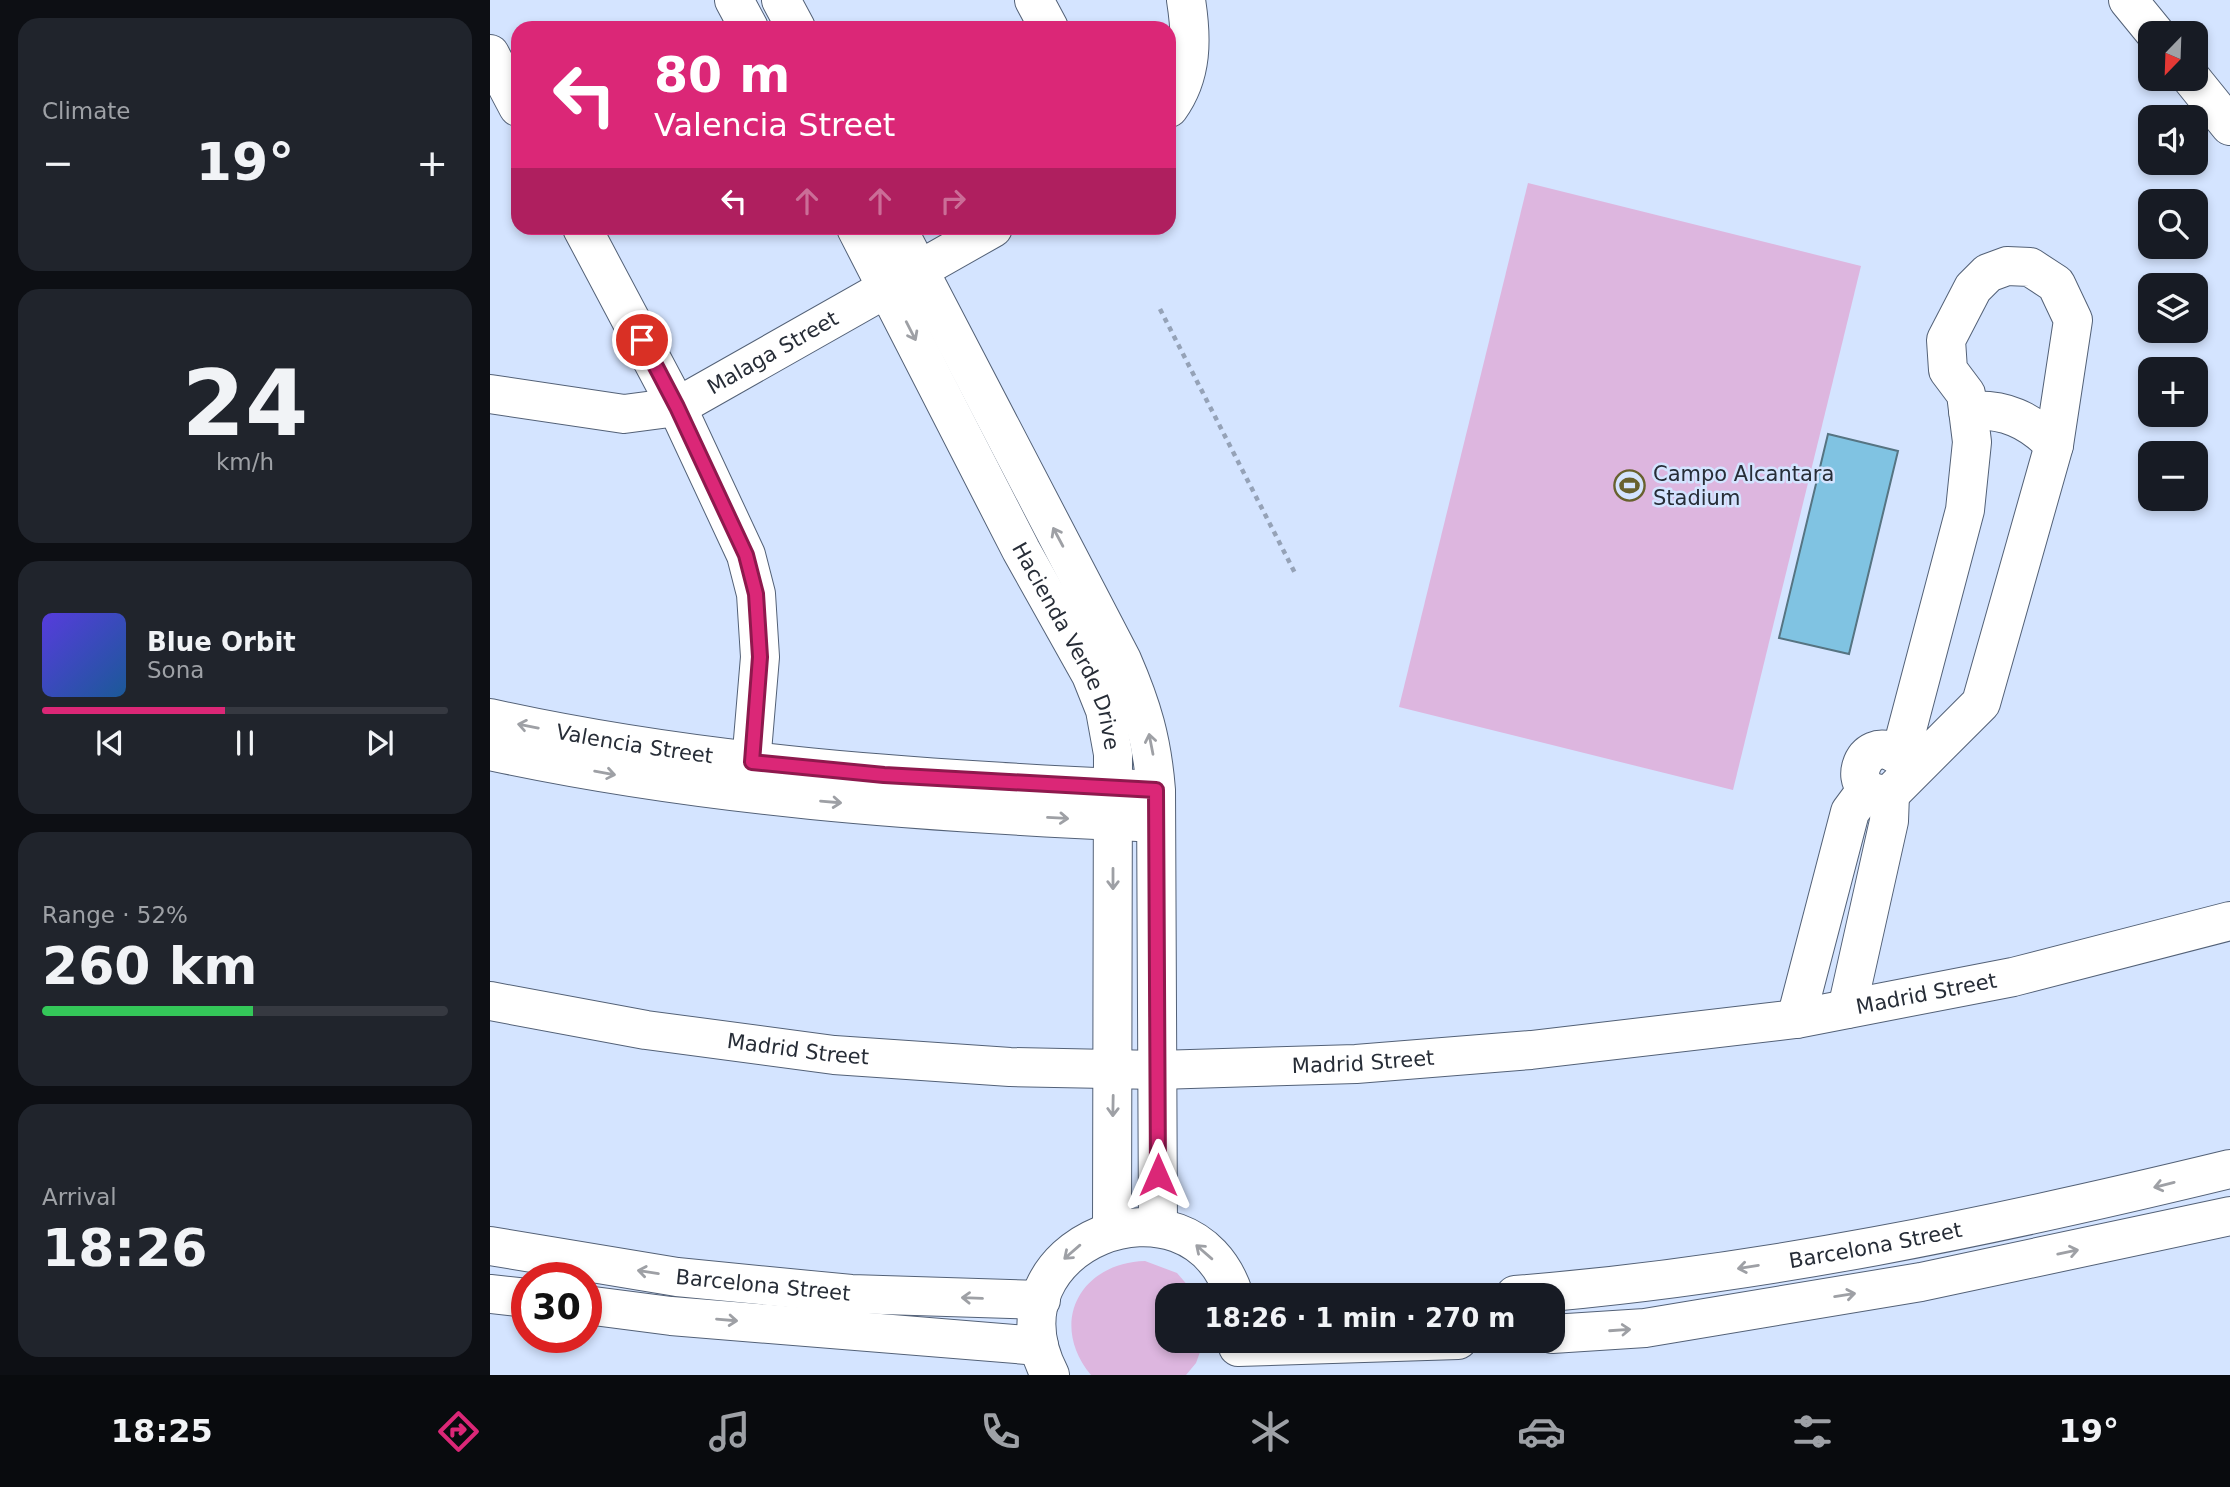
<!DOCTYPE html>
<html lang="en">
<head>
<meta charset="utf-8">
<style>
  :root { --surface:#171b24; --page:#20242c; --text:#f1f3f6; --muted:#9ea1a6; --line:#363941; --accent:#db2777 }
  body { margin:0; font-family:"DejaVu Sans",sans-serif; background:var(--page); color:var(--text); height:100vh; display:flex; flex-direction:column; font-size:26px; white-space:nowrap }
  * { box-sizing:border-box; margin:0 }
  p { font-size:23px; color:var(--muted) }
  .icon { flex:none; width:38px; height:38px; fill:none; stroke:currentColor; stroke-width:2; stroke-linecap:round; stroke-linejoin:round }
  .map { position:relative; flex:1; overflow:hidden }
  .drawer { display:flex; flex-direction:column; gap:18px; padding:18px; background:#0d0f14; width:490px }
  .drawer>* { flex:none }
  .banner { position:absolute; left:21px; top:21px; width:665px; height:214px; border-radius:21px; box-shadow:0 4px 10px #0003; background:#db2777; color:#fff; overflow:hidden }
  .needle { width:46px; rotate:203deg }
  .controls { position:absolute; left:1648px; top:21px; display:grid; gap:14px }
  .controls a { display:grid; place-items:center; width:70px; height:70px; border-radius:14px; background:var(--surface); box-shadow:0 4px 10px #0003; font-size:35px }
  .speed { position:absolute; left:21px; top:1262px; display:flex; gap:14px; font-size:35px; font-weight:700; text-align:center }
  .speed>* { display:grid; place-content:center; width:91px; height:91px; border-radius:50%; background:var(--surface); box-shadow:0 4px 10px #0003; line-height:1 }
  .speed .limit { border:10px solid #d22; background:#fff; color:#111 }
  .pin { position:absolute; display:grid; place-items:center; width:60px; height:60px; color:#fff; margin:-30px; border:4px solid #fff; border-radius:50%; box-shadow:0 2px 7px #0007 }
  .me { position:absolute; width:77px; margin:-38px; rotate:0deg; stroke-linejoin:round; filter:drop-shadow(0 0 5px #0008) }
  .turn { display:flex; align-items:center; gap:24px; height:147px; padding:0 28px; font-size:32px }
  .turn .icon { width:91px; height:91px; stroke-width:2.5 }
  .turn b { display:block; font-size:49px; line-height:60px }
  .lanes { display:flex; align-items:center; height:66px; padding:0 28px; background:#0003; justify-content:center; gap:35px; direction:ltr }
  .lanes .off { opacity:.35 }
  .big { font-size:52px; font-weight:700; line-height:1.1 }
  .drawer .widget { flex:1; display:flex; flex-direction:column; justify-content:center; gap:10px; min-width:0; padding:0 24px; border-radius:21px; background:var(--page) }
  .drawer .dial { align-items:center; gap:0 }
  .dial b { font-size:91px; line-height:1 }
  .song { display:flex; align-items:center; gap:21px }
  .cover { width:84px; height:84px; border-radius:10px; background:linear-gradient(135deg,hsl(250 70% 55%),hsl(210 70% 35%)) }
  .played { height:7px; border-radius:4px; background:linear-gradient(90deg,var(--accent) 45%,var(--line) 45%) }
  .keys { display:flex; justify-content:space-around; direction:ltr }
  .heat { display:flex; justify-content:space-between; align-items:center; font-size:38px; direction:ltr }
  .charge { height:10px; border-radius:5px; background:linear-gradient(90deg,#34c759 52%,var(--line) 0) }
  .trip { position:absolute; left:665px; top:1283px; width:410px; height:70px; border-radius:21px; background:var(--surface); box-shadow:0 4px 10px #0003; font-weight:700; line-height:70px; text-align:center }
  .tab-bar { display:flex; height:112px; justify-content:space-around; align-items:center; background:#090b0e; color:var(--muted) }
  .tab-bar .icon { width:49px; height:49px }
  .tab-bar .on { color:var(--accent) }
  .tab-bar b { font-size:32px; color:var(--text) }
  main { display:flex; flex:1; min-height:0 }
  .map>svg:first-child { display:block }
  .green { fill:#ddb6df }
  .building { fill:#80c3e2; stroke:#567482; stroke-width:2 }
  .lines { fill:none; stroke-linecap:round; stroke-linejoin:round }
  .minor-casing { stroke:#536177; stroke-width:40 }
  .path { stroke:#95a2b7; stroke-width:4.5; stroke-dasharray:5 5; stroke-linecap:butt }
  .minor { stroke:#fff; stroke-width:38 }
  .oneway { stroke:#9ea0a5 }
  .route-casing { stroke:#8e194d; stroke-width:18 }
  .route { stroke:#db2777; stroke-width:12 }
  .labels { text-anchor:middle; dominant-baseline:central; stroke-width:5; stroke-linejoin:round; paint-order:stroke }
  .street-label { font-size:21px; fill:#272d37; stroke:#d4e4ff }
  .poi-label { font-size:21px; fill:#272d37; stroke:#d4e4ff; text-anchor:start }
</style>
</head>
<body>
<main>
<section class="drawer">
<div class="widget"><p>Climate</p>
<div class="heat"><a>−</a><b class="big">19°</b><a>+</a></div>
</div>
<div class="widget dial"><b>24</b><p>km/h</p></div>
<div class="widget">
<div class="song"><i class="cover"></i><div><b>Blue Orbit</b><p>Sona</p></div></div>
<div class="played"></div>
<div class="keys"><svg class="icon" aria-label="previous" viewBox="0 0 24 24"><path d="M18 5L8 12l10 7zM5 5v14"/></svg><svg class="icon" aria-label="pause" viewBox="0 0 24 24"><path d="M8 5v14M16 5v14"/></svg><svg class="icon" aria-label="next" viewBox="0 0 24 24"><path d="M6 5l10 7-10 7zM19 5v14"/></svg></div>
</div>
<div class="widget"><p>Range · 52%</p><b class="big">260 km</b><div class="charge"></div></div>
<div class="widget"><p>Arrival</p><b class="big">18:26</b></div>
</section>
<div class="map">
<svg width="1740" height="1375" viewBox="0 0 1740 1375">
  <rect width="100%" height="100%" fill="#d4e4ff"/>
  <g class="green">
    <polygon points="1038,183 1371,266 1243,790 909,707"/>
    <path d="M655 1261 687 1273 706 1295H677V1340L714 1341 706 1363 696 1375H601C558 1323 590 1263 655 1261Z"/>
  </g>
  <polygon class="building" points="1338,434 1408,451 1359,654 1289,638"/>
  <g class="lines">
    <defs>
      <g id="minor">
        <polyline points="244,0 259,28"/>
        <polyline points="291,0 306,28"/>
        <polyline points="544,0 559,28"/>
        <polyline points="1638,0 1665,33"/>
        <polyline points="0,54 28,107"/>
        <polyline points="1702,79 1740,126"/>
        <path d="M679 108C703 75 702 38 696 0"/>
        <polyline points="92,228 187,407 256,555 266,594 270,657 259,787"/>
        <path id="s1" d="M366 228 531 550 601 675 615 710 623 754 622 1230"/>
        <path d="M407 228 632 660C652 706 662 740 666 790L668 1228"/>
        <path id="s2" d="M0 394 134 414 187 407 503 228"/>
        <path d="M1478 411C1514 408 1540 420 1564 445"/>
        <path id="s3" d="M0 718C212 765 430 779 647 789"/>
        <path d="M0 751C213 797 430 812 648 822"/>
        <path d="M1410 756 1475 510 1482 442 1476 394 1458 370 1456 340 1483 288 1498 273 1517 266 1540 267 1566 284 1583 320 1564 445 1491 703 1400 794C1348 798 1373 730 1407 755 1413 759 1417 766 1422 771"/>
        <path id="s4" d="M0 1001 156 1030 344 1055 520 1067 668 1070 866 1064 1041 1050 1306 1019 1523 977 1740 921"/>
        <polyline points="1357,1009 1399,821 1400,794"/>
        <polyline points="1306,1019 1360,812 1377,789"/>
        <path id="s5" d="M0 1246 187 1277 361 1294 551 1300"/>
        <polyline points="0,1294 37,1298"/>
        <path id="s6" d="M1025 1295C1267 1276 1505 1226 1740 1169"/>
        <polyline points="96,1305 181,1316 549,1346"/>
        <polyline points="1062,1334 1155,1328 1431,1282 1740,1216"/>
        <polyline points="748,1347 968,1340"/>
        <path d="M560 1375C492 1244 700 1162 744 1295"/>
      </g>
    </defs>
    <use href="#minor" class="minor-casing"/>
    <polyline class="path" points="670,309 806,575"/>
    <use href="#minor" class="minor"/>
  </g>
  <defs><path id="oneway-shaft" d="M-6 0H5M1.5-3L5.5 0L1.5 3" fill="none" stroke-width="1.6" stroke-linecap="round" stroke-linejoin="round" transform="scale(1.75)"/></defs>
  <g class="oneway">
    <use href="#oneway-shaft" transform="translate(421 331) rotate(63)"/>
    <use href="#oneway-shaft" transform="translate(568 537) rotate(-118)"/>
    <use href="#oneway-shaft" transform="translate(38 726) rotate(-169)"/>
    <use href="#oneway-shaft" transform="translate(661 744) rotate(-101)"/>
    <use href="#oneway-shaft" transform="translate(115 773) rotate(10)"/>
    <use href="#oneway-shaft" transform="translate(341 802) rotate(5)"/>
    <use href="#oneway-shaft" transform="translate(568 818) rotate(3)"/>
    <use href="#oneway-shaft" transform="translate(623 879) rotate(90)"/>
    <use href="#oneway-shaft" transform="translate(623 1106) rotate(91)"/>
    <use href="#oneway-shaft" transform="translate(1674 1185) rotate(166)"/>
    <use href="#oneway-shaft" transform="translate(582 1252) rotate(139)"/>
    <use href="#oneway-shaft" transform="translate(714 1252) rotate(-139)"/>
    <use href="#oneway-shaft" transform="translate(1578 1252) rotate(-12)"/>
    <use href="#oneway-shaft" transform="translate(1258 1267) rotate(171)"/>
    <use href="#oneway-shaft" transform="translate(158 1272) rotate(-171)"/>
    <use href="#oneway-shaft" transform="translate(1355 1295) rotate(-9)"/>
    <use href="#oneway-shaft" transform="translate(482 1298) rotate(-178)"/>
    <use href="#oneway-shaft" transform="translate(237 1320) rotate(5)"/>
    <use href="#oneway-shaft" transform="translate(1130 1330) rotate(-4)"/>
  </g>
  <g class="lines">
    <defs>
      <polyline id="route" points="152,340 187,407 256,555 266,594 270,657 262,762 394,775 666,790 668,1175"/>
    </defs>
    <use href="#route" class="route-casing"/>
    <use href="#route" class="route"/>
  </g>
  <defs>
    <symbol id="stadium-ring" viewBox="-11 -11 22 22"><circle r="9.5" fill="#d4e4ff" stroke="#68612e" stroke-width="1.5"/><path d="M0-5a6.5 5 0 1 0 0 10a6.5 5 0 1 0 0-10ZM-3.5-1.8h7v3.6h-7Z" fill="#68612e"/></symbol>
  </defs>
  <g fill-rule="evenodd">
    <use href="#stadium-ring" x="1122" y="468" width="35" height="35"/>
  </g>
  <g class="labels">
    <g class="street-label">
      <text stroke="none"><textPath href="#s2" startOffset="299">Malaga Street</textPath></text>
      <text stroke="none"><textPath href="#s1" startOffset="469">Hacienda Verde Drive</textPath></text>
      <text stroke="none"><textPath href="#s3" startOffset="147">Valencia Street</textPath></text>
      <text stroke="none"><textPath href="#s4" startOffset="1446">Madrid Street</textPath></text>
      <text stroke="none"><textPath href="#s4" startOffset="312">Madrid Street</textPath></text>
      <text stroke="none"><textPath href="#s4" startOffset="878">Madrid Street</textPath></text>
      <text stroke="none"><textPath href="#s6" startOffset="364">Barcelona Street</textPath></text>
      <text stroke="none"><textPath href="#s5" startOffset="276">Barcelona Street</textPath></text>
    </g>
    <g class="poi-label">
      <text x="1163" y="474">Campo Alcantara<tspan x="1163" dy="24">Stadium</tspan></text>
    </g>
  </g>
</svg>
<div class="controls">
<a><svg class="needle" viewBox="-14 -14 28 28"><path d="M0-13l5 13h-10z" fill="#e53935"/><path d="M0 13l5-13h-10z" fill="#9ea1a6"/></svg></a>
<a><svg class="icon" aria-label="sound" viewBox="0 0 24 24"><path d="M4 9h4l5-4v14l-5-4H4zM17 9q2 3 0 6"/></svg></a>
<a><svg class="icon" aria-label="search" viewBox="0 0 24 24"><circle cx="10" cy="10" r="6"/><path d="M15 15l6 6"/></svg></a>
<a><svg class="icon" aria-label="layers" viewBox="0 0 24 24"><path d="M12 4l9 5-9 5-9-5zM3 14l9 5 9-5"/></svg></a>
<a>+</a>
<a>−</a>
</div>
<div class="speed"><div class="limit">30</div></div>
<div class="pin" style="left:152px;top:340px;background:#d93025"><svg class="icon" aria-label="arrive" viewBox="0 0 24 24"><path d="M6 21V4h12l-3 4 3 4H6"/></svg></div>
<svg class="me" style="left:668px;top:1175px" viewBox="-20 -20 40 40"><path d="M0-17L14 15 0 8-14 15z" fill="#db2777" stroke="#fff" stroke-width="4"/></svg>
<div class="trip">18:26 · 1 min · 270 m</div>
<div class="banner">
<div class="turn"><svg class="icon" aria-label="left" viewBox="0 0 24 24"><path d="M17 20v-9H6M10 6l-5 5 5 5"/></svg><div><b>80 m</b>Valencia Street</div></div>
<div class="lanes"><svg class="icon" aria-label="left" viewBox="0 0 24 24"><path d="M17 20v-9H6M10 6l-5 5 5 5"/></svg><svg class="icon off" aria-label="ahead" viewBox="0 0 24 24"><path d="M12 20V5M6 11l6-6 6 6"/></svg><svg class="icon off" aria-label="ahead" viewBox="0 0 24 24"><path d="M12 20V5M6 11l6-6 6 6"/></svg><svg class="icon off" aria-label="right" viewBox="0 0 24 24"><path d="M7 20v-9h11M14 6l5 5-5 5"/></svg></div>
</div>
</div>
</main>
<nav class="tab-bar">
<b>18:25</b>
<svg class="icon on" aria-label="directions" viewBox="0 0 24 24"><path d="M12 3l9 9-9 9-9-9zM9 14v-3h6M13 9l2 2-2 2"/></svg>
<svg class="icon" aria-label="music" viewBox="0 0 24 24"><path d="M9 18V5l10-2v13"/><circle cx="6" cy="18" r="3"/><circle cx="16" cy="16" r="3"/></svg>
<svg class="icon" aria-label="phone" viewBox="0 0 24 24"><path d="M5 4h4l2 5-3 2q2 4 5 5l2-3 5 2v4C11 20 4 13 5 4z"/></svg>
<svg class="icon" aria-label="climate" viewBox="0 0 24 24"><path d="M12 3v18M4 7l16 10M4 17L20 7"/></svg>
<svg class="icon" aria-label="car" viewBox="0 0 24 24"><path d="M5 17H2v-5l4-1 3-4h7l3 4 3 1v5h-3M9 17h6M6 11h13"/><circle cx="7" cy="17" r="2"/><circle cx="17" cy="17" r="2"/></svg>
<svg class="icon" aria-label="filters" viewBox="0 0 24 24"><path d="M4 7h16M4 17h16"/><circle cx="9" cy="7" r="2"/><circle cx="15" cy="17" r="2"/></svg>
<b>19°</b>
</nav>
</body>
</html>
